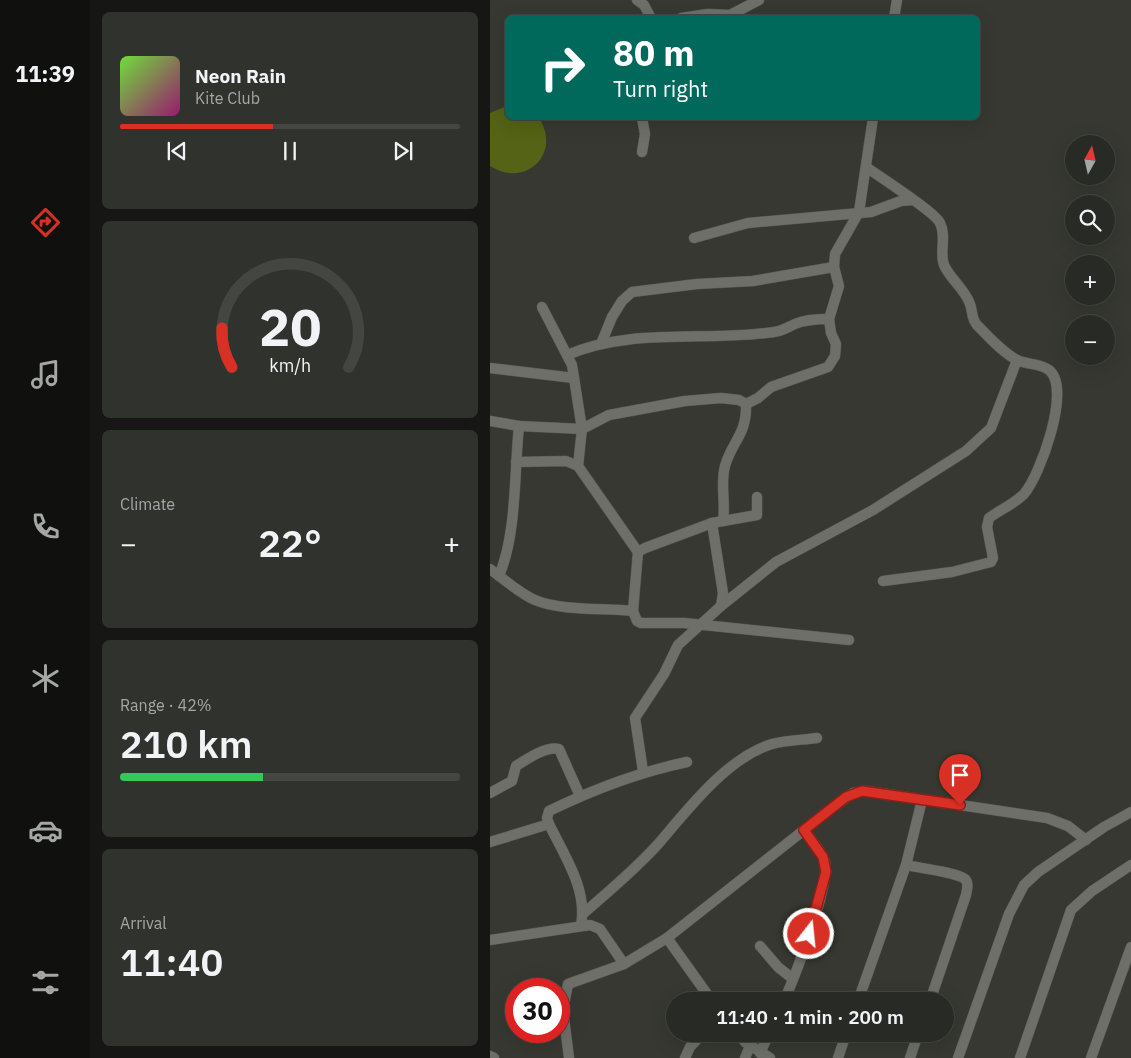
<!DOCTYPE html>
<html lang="en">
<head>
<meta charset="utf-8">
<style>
  :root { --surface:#282a25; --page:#30322d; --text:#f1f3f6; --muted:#a5a7a7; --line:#444642; --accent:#d93025 }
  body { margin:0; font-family:"IBM Plex Sans",sans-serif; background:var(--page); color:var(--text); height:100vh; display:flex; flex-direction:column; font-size:19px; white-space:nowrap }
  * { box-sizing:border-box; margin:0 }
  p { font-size:16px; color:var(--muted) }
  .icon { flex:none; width:28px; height:28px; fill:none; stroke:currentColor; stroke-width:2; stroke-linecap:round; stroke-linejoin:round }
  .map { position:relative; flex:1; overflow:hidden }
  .sheet { display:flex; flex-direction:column; gap:12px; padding:12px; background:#161714; width:400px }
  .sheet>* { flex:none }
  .hud { position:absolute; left:15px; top:15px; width:475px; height:105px; border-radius:8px; box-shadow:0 5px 20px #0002,0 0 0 1px var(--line); background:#00695c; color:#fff; overflow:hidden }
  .needle { width:32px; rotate:8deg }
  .fabs { position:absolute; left:575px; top:135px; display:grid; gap:10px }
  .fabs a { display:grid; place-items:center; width:50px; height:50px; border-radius:50%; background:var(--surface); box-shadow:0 5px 20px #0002,0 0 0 1px var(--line); font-size:25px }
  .speed { position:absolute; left:15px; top:978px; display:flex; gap:10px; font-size:25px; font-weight:700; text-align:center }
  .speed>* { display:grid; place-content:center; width:65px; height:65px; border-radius:50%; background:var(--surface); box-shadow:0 5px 20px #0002,0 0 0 1px var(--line); line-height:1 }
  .speed .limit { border:8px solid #d22; background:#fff; color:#111 }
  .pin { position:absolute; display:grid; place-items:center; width:42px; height:42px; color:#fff; margin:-51px -21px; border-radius:50% 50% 50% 0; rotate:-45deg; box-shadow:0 0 5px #0007 }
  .pin .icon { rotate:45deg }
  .me { position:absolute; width:55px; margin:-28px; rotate:16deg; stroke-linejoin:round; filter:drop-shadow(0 0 4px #0008) }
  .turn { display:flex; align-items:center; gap:18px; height:105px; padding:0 25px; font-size:22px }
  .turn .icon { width:65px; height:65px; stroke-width:2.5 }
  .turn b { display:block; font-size:35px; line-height:42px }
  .big { font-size:38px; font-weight:600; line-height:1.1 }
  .sheet .widget { flex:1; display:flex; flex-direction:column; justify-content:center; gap:8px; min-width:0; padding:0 18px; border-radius:8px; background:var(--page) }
  .sheet .dial { align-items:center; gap:0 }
  .dial svg { height:130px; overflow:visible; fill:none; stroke:var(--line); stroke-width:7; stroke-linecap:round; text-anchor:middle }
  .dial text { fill:var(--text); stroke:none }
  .song { display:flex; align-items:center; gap:15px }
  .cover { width:60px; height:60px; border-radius:8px; background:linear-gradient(135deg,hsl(100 70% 55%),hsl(320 70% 35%)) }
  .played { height:5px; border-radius:2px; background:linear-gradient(90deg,var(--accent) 45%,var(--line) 45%) }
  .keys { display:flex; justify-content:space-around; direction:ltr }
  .heat { display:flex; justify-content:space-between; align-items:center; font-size:28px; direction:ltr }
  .charge { height:8px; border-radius:4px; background:linear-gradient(90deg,#34c759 42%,var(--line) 0) }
  .trip { position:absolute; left:176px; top:992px; width:288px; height:50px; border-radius:25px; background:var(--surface); box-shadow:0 5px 20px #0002,0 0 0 1px var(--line); font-weight:600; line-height:50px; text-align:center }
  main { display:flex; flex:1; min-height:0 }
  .menu { display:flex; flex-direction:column; width:90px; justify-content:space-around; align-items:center; background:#10110f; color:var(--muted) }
  .menu .icon { width:35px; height:35px }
  .menu .current { color:var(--accent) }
  .menu b { font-size:22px; color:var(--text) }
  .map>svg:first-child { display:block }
  .water { fill:#546316 }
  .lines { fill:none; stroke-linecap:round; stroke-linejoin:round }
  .minor-casing { stroke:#555651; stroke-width:11 }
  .minor { stroke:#6d6f68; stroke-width:10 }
  .route-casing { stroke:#8d1f18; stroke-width:12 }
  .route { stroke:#d93025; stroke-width:9 }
</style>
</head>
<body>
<main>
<nav class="menu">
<b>11:39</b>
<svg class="icon current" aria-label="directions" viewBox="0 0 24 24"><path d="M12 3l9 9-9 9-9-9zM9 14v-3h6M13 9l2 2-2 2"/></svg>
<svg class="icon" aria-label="music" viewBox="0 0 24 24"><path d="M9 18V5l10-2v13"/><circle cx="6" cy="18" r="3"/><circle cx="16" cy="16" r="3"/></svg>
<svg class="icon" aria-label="phone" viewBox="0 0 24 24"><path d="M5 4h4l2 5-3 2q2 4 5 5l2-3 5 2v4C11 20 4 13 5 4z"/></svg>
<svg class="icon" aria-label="climate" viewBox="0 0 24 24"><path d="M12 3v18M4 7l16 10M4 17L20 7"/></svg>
<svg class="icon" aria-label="car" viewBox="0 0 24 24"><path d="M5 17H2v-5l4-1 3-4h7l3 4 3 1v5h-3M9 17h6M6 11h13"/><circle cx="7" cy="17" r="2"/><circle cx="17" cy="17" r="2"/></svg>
<svg class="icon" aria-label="filters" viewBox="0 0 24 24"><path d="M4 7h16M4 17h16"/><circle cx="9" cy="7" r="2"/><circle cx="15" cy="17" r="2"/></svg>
</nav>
<section class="sheet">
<div class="widget">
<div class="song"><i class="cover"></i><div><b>Neon Rain</b><p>Kite Club</p></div></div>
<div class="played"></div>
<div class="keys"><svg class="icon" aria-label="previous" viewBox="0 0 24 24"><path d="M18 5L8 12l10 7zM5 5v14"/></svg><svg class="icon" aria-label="pause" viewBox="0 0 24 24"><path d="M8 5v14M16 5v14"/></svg><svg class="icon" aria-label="next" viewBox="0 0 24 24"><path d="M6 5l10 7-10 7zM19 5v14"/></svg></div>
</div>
<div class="widget dial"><svg viewBox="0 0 100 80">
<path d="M14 69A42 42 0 1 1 86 69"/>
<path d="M14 69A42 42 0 0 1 8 45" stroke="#d93025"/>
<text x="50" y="56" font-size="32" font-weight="700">20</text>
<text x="50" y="72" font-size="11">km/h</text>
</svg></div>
<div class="widget"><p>Climate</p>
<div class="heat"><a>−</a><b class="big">22°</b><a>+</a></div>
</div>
<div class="widget"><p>Range · 42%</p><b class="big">210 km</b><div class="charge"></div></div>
<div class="widget"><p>Arrival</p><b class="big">11:40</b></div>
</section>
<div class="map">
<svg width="641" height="1058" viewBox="0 0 641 1058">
  <rect width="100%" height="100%" fill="#363831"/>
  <path class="water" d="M17 106 18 118H49C72 153 36 189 0 166V113Z"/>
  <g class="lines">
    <defs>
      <g id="minor">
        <polyline points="147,0 154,5 161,18"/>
        <polyline points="191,18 218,14 240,15 269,0"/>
        <polyline points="404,18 407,0"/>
        <polyline points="152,152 155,134 152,118"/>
        <path d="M376 167C390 177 445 212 450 223 457 237 449 252 454 265 460 279 475 289 480 304 483 312 481 318 487 325 499 337 512 352 527 360 537 365 550 363 559 370 582 388 550 476 534 494 524 504 510 510 499 518L497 527 503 558 501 562 462 572 393 581"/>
        <polyline points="204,238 258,223 381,212 411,201 423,200"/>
        <polyline points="52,307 82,365 92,429 88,466"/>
        <polyline points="111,344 122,317 132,301 142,292 207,284 263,281 344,267"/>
        <path d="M77 355C142 327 216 342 284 332 293 331 298 327 305 324 314 320 329 319 339 319"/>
        <polyline points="0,368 84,378"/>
        <polyline points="256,404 268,398 281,387 338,367 345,356 346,344 341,333 339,319 349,286 344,267 345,254 369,212 383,118"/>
        <path d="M0 421 29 426 92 429 119 415 195 401 231 398 249 400 256 404C257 435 242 441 235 466 230 485 236 502 233 521"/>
        <polyline points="26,462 76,461 88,466 148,552"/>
        <path d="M0 569C15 580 29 593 45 600 70 611 115 608 143 611L148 552 155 548 222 523 267 515V497"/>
        <path d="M9 576C27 533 24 474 29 426"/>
        <polyline points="231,606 286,562 383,510 476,451 501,428 527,360"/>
        <polyline points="143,611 147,621 151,623 194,623 359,640"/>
        <polyline points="153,771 145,718 174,674 188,645 231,606 233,593 222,523"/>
        <path d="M0 793 22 781 26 766C37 759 56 746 69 749L90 796"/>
        <polyline points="0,842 59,824"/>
        <path d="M416 865C429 868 466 872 475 879 479 883 477 890 476 895L440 1001"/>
        <path d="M94 913C120 890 146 869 169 843 198 809 238 757 282 744 296 740 313 740 327 738"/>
        <path d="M91 925C98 890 74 855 59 824L57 818 59 811C104 789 149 772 197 762"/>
        <polyline points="177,938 222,1001"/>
        <polyline points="0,940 100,925 110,929 134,964"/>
        <polyline points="270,946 288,967 303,979"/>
        <path d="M294 1001C305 976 340 886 335 862 332 851 321 840 314 830"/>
        <polyline points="368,1001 416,865 432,800"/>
        <polyline points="248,1034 255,1042 280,1058"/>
        <polyline points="270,1053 279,1034"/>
        <polyline points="0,1056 4,1058"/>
        <polyline points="79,1058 73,1010 78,984 134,964 177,938 342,808 363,793 376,791 557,818 578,826 596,840"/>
        <polyline points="195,1058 200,1047 212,1034"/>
        <polyline points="255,1058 260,1046"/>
        <polyline points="348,1058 356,1034"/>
        <polyline points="420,1058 428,1034"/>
        <polyline points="468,1058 519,914 534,885 548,872 614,827 641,812"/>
        <polyline points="530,1058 581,910 602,891 641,865"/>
        <polyline points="601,1058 641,947"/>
      </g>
    </defs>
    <use href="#minor" class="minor-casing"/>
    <use href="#minor" class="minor"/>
  </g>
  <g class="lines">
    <defs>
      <polyline id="route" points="319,934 336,872 333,857 314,830 356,797 372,791 470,805"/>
    </defs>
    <use href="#route" class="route-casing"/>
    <use href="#route" class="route"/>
  </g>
</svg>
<div class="fabs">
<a><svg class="needle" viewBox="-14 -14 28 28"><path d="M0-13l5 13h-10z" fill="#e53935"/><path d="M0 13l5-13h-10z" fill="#a5a7a7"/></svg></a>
<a><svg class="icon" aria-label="search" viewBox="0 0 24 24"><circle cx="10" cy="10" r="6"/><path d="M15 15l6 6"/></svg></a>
<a>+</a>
<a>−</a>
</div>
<div class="speed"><div class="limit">30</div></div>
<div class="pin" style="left:470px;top:805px;background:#d93025"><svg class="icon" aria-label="arrive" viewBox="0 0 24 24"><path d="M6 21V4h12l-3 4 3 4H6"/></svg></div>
<svg class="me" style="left:319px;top:934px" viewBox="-20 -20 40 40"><circle r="17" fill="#d93025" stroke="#fff" stroke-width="3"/><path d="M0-11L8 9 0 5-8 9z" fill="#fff"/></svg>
<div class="trip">11:40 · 1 min · 200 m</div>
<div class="hud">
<div class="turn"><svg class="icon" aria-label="right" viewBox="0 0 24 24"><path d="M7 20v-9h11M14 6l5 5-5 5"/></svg><div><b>80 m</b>Turn right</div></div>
</div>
</div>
</main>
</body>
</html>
